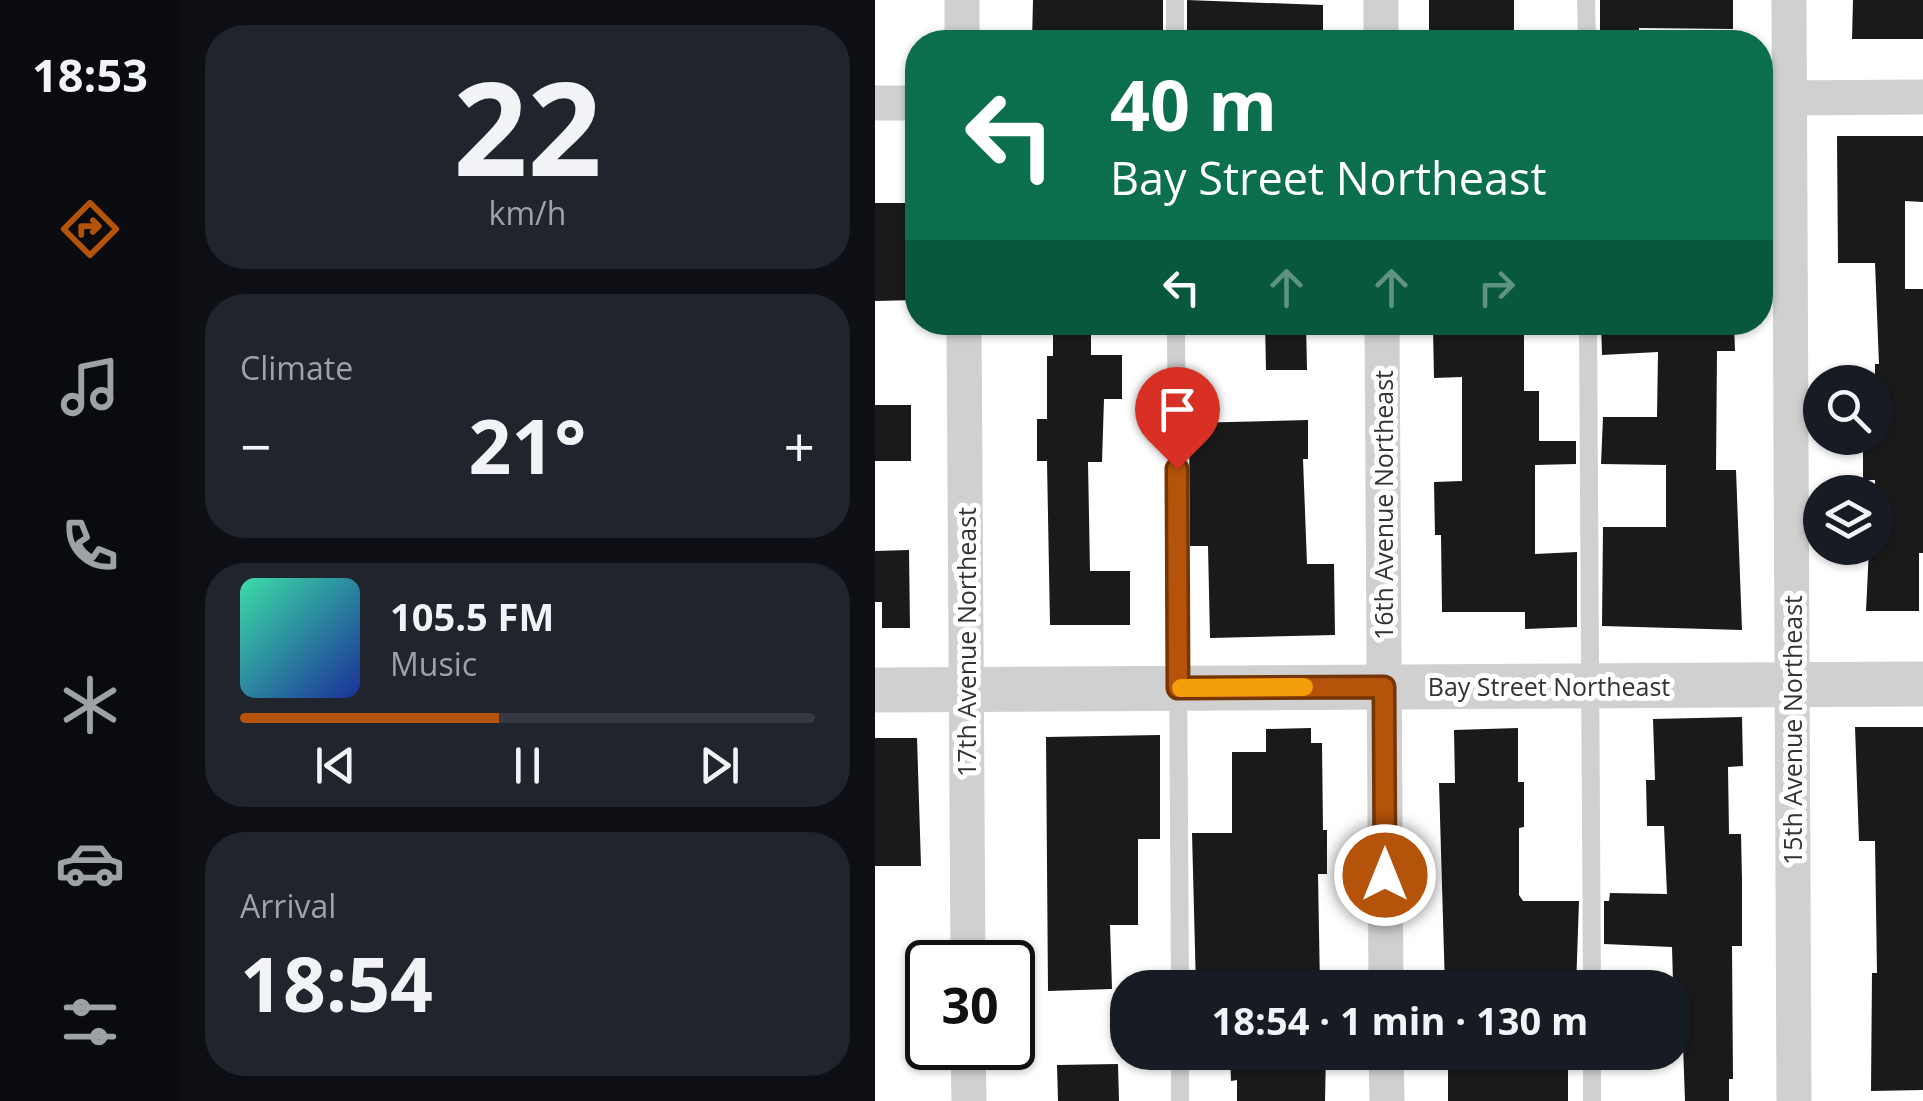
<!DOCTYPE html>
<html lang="en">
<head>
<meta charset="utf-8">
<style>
  :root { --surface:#171b24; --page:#20242c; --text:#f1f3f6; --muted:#9ea1a6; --line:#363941; --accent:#b45309 }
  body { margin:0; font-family:"Open Sans",sans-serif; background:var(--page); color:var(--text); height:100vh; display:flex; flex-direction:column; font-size:38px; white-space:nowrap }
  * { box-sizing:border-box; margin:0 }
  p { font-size:32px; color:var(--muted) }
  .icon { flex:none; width:55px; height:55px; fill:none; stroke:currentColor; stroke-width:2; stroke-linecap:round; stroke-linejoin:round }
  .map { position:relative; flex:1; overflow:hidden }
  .panel { display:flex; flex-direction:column; gap:25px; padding:25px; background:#0d0f14; width:695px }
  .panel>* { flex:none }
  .banner { position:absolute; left:30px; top:30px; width:868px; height:305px; border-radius:40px; box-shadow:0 2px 8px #0004; background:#0b6e4f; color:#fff; overflow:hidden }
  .buttons { position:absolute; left:928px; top:365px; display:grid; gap:20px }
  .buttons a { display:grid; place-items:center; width:90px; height:90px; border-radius:50%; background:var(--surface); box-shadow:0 2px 8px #0004; font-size:50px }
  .speed { position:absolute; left:30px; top:940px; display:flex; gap:20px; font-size:50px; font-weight:700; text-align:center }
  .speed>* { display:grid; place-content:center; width:130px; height:130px; border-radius:50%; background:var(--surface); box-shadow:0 2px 8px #0004; line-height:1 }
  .speed .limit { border:5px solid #111; border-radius:15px; background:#fff; color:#111 }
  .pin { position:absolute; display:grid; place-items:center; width:85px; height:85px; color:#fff; margin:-102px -42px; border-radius:50% 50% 50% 0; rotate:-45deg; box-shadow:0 0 10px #0007 }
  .pin .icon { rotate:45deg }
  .me { position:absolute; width:110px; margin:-55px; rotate:0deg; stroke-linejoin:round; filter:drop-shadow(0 0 8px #0008) }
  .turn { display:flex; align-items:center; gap:35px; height:210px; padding:0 40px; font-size:45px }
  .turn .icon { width:130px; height:130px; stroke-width:2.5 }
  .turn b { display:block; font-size:70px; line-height:85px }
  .lanes { display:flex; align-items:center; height:95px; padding:0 40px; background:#0003; justify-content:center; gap:50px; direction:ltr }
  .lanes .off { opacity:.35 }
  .big { font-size:75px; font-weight:700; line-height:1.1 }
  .panel .widget { flex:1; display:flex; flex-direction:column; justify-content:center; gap:15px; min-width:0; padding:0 35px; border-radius:40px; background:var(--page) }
  .panel .dial { align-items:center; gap:0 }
  .dial b { font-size:130px; line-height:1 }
  .song { display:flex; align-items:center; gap:30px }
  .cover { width:120px; height:120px; border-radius:15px; background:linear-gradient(135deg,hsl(160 70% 55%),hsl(230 70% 35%)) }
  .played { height:10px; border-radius:5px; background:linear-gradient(90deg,var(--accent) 45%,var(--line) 45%) }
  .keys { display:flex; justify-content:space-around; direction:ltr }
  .heat { display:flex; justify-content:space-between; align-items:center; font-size:55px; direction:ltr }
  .trip { position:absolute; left:235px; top:970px; width:580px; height:100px; border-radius:40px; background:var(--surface); box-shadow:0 2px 8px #0004; font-weight:700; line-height:100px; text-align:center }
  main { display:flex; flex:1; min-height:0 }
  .menu { display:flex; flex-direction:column; width:180px; justify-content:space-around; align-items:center; background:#090b0e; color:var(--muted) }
  .menu .icon { width:70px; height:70px }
  .menu .active { color:var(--accent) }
  .menu b { font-size:45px; color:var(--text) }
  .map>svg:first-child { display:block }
  .building { fill:#1a1a1a }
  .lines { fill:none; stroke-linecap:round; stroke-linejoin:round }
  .service { stroke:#d0d0d0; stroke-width:18 }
  .minor { stroke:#d0d0d0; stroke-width:35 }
  .tertiary { stroke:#d0d0d0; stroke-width:45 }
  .route-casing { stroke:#753606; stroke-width:25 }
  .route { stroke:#b45309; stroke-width:18 }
  .slow { stroke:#f59e0b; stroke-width:18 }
  .labels { text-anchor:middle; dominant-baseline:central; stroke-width:10; stroke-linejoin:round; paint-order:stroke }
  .street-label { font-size:25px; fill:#333; stroke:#fff }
</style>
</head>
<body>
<main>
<nav class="menu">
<b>18:53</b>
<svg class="icon active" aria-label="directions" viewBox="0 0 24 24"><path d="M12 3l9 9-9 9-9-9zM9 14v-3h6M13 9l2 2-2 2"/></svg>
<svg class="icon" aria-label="music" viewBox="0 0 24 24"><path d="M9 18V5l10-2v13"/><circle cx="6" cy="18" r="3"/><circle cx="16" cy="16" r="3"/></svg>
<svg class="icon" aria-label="phone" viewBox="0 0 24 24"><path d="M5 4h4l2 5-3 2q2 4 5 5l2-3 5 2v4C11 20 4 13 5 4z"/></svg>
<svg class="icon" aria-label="climate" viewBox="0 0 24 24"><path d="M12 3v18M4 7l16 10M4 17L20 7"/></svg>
<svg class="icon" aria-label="car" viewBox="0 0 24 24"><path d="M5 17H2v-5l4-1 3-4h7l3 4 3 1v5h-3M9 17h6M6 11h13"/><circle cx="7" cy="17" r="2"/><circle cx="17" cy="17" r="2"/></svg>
<svg class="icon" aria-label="filters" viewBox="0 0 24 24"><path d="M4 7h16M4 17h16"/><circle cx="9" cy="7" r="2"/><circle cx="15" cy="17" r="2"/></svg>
</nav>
<section class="panel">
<div class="widget dial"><b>22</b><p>km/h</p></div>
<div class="widget"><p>Climate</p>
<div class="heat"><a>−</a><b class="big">21°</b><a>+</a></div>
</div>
<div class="widget">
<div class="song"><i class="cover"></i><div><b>105.5 FM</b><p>Music</p></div></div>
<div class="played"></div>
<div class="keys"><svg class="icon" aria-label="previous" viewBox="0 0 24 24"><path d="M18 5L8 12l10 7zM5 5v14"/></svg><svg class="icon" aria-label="pause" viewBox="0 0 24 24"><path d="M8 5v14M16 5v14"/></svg><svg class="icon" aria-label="next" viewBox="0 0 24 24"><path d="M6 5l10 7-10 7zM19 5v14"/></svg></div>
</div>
<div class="widget"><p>Arrival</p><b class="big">18:54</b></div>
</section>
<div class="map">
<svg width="1048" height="1101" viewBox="0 0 1048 1101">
  <rect width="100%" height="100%" fill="#fff"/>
  <g class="building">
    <polygon points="158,0 288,0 288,36 281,36 281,42 157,42"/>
    <polygon points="312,0 448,5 448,42 312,37"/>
    <polygon points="554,0 639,0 639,40 554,41"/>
    <polygon points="725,0 858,0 858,29 764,28 764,33 725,33"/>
    <polygon points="978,0 1048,0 1048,39 977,39"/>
    <polygon points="962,136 1048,136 1048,202 1030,201 1030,289 1048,289 1048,553 1044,553 1044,611 991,611 994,548 1000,548 1000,480 988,480 988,438 1000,438 1000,364 1004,364 1000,263 963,263"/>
    <polygon points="0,203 40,203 42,300 0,301"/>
    <polygon points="178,322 216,322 216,355 247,355 247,399 229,399 227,462 213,462 215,571 255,571 255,625 175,625 172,461 162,461 162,419 172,419 172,356 178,356"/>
    <polygon points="390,322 431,322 432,370 391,370"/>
    <polygon points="726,322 859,322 860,351 842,351 841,470 861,470 867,630 727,626 728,527 791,527 791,465 726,464 728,417 782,417 783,352 727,355"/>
    <polygon points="649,327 649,391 664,391 664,441 701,441 701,464 660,465 660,554 702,552 702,627 650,629 650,612 567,612 566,535 560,535 559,482 587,481 587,377 559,378 558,328"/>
    <rect x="0" y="405" width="36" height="56"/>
    <polygon points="433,420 433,459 428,459 432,564 459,564 460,635 335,638 333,546 315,546 314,423"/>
    <polygon points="34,550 35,628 7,628 7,602 0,602 0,551"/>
    <polygon points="867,717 868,766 853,767 854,834 866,834 867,880 867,946 857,946 858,1079 854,1079 854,1101 810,1101 807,1017 799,1017 797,947 729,944 729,901 734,901 735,893 792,894 789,826 772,826 771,780 780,780 778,719"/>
    <polygon points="980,727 1048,727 1048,1090 996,1091 997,973 1002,973 1000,841 984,841"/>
    <polygon points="436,728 436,743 447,743 448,830 452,830 452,874 443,874 445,988 321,988 317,833 357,833 357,752 391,752 391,729"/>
    <polygon points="643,728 643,782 649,782 649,827 644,828 644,895 648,901 704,901 701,988 570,988 564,783 580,783 579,730"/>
    <polygon points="285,735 285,839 263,839 263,925 235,925 237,989 173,991 171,737"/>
    <polygon points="0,738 42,738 46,866 0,866"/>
    <polygon points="355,1052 451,1052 450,1101 362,1101 362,1080 356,1081"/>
    <rect x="573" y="1052" width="120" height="49"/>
    <polygon points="243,1064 244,1101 183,1101 182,1065"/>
  </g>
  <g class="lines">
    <g class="service">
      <polyline points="300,0 300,42"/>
      <polyline points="711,0 712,42"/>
      <polyline points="301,322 305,988"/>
      <polyline points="713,322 717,988"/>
      <polyline points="305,1052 305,1101"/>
      <polyline points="717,1052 717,1101"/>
    </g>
    <g class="minor">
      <polyline points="87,0 87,42"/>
      <polyline points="506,0 506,42"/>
      <polyline points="914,0 919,1101"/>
      <polyline points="885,98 1048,97"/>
      <polyline points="0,103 42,103"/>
      <polyline points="89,322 93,962"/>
      <polyline points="507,322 511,988"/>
      <polyline points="93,1048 94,1101"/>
      <polyline points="511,1052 512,1101"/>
    </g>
    <polyline class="tertiary" points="0,690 1048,684"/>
  </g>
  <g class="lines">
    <defs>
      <polyline id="route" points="302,469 303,688 509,687 510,875"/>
    </defs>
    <use href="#route" class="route-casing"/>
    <use href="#route" class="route"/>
    <polyline class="slow" points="306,688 429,687"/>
  </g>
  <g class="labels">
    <g class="street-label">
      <text transform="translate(508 505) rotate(-90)">16th Avenue Northeast</text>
      <text transform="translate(91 642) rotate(-90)">17th Avenue Northeast</text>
      <text x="674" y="686">Bay Street Northeast</text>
      <text transform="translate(917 730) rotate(-90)">15th Avenue Northeast</text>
    </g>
  </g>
</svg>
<div class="buttons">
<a><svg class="icon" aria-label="search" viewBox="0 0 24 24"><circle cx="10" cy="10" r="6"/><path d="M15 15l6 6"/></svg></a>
<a><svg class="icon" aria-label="layers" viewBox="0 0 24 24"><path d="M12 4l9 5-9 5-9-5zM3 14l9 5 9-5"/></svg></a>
</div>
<div class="speed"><div class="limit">30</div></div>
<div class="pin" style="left:302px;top:469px;background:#d93025"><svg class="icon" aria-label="arrive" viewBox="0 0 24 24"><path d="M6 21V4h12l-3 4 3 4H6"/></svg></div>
<svg class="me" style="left:510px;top:875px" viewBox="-20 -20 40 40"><circle r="17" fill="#b45309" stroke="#fff" stroke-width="3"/><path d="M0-11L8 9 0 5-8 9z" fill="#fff"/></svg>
<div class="trip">18:54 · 1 min · 130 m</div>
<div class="banner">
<div class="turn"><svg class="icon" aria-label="left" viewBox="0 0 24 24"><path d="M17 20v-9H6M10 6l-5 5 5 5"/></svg><div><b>40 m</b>Bay Street Northeast</div></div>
<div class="lanes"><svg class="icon" aria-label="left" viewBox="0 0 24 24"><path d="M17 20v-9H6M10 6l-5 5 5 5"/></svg><svg class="icon off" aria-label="ahead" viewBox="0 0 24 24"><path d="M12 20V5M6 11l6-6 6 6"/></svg><svg class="icon off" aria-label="ahead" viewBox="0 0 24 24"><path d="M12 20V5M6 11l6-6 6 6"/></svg><svg class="icon off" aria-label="right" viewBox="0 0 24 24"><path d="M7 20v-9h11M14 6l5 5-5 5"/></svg></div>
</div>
</div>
</main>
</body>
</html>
